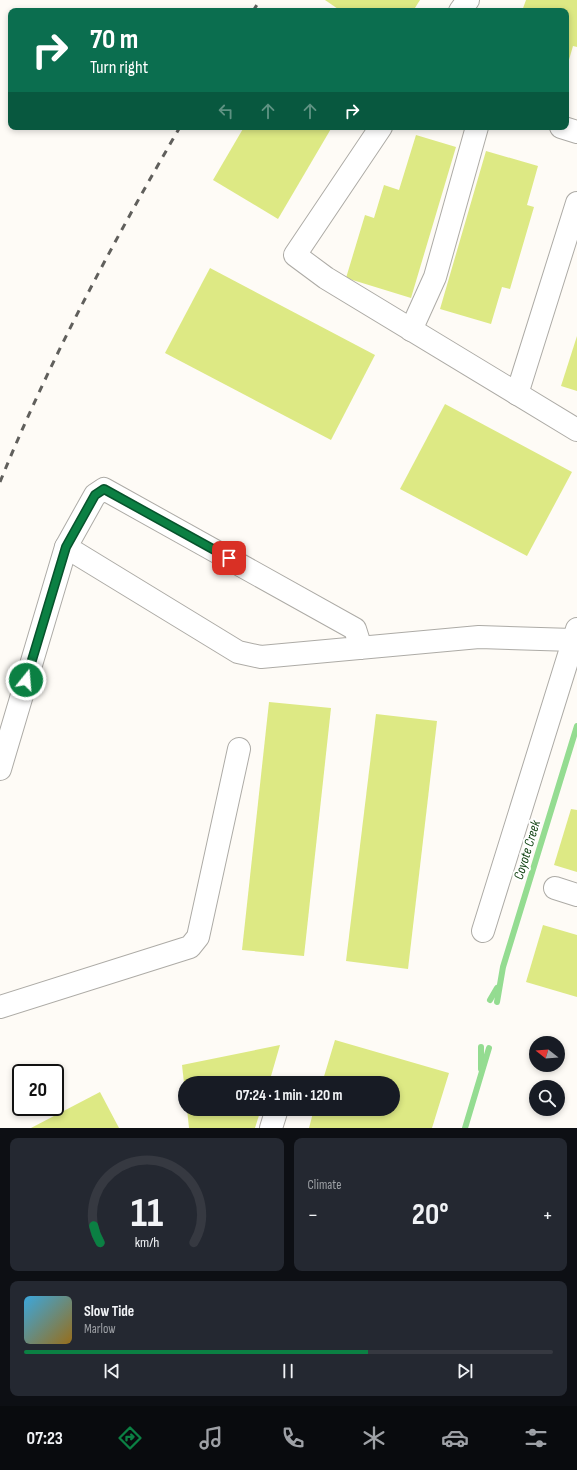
<!DOCTYPE html>
<html lang="en">
<head>
<meta charset="utf-8">
<style>
  :root { --surface:#171b24; --page:#242831; --text:#f1f3f6; --muted:#9ea1a6; --line:#363941; --accent:#0b8043 }
  body { margin:0; font-family:"Sofia Sans Condensed",sans-serif; background:var(--page); color:var(--text); height:100vh; display:flex; flex-direction:column; font-size:15px; white-space:nowrap }
  * { box-sizing:border-box; margin:0 }
  p { font-size:13px; color:var(--muted) }
  .icon { flex:none; width:22px; height:22px; fill:none; stroke:currentColor; stroke-width:2; stroke-linecap:round; stroke-linejoin:round }
  .map { position:relative; height:1128px; overflow:hidden }
  .panel { display:flex; flex-direction:column; gap:10px; padding:10px; background:#0d0f14; flex:1 }
  .panel>* { flex:none }
  .banner { position:absolute; left:8px; top:8px; width:561px; height:122px; border-radius:8px; box-shadow:0 2px 6px #0003; background:#0b6e4f; color:#fff; overflow:hidden }
  .needle { width:26px; rotate:287deg }
  .buttons { position:absolute; left:529px; top:1036px; display:grid; gap:8px }
  .buttons a { display:grid; place-items:center; width:36px; height:36px; border-radius:50%; background:var(--surface); box-shadow:0 2px 6px #0003; font-size:20px }
  .speed { position:absolute; left:12px; top:1064px; display:flex; gap:8px; font-size:20px; font-weight:700; text-align:center }
  .speed>* { display:grid; place-content:center; width:52px; height:52px; border-radius:50%; background:var(--surface); box-shadow:0 2px 6px #0003; line-height:1 }
  .speed .limit { border:2px solid #111; border-radius:6px; background:#fff; color:#111 }
  .pin { position:absolute; display:grid; place-items:center; width:34px; height:34px; color:#fff; margin:-17px; border-radius:8px; box-shadow:0 2px 6px #0006 }
  .me { position:absolute; width:44px; margin:-22px; rotate:17deg; stroke-linejoin:round; filter:drop-shadow(0 0 3px #0008) }
  .turn { display:flex; align-items:center; gap:14px; height:84px; padding:0 16px; font-size:18px }
  .turn .icon { width:52px; height:52px; stroke-width:2.5 }
  .turn b { display:block; font-size:28px; line-height:34px }
  .lanes { display:flex; align-items:center; height:38px; padding:0 16px; background:#0003; justify-content:center; gap:20px; direction:ltr }
  .lanes .off { opacity:.35 }
  .big { font-size:30px; font-weight:700; line-height:1.1 }
  .panel .card { flex:1; display:flex; flex-direction:column; justify-content:center; gap:6px; min-width:0; padding:0 14px; border-radius:8px; background:var(--page) }
  .panel .dial { align-items:center; gap:0 }
  .dial svg { height:104px; overflow:visible; fill:none; stroke:var(--line); stroke-width:7; stroke-linecap:round; text-anchor:middle }
  .dial text { fill:var(--text); stroke:none }
  .song { display:flex; align-items:center; gap:12px }
  .cover { width:48px; height:48px; border-radius:6px; background:linear-gradient(135deg,hsl(200 70% 55%),hsl(40 70% 35%)) }
  .played { height:4px; border-radius:2px; background:linear-gradient(90deg,var(--accent) 65%,var(--line) 65%) }
  .keys { display:flex; justify-content:space-around; direction:ltr }
  .heat { display:flex; justify-content:space-between; align-items:center; font-size:22px; direction:ltr }
  .panel .tiles { flex:1; display:grid; gap:10px; grid-template-columns:1fr 1fr }
  .card:last-child { grid-column:span 2 }
  .trip { position:absolute; left:178px; top:1076px; width:222px; height:40px; border-radius:20px; background:var(--surface); box-shadow:0 2px 6px #0003; font-weight:700; line-height:40px; text-align:center }
  .tabs { display:flex; height:64px; justify-content:space-around; align-items:center; background:#090b0e; color:var(--muted) }
  .tabs .icon { width:28px; height:28px }
  .tabs .selected { color:var(--accent) }
  .tabs b { font-size:18px; color:var(--text) }
  .map>svg:first-child { display:block }
  .lines { fill:none; stroke-linecap:round; stroke-linejoin:round }
  .stream { stroke:#94dc91; stroke-width:6 }
  .building { fill:#dde984 }
  .minor-casing { stroke:#adaba6; stroke-width:24 }
  .minor { stroke:#fff; stroke-width:22 }
  .rail { stroke:#605f5c; stroke-width:3; stroke-dasharray:7 7; stroke-linecap:butt }
  .route-casing { stroke:#07532c; stroke-width:10 }
  .route { stroke:#0b8043; stroke-width:7 }
  .labels { text-anchor:middle; dominant-baseline:central; stroke-width:4; stroke-linejoin:round; paint-order:stroke }
  .water-label { font-size:14px; font-style:italic; fill:#134414; stroke:#fff }
</style>
</head>
<body>
<div class="map">
<svg width="577" height="1128" viewBox="0 0 577 1128">
  <rect width="100%" height="100%" fill="#fefbf6"/>
  <g class="lines">
    <g class="stream">
      <polyline points="490,1000 497,988"/>
      <polyline points="497,1002 503,967 577,726"/>
      <polyline points="481,1069 481,1047"/>
      <polyline points="465,1128 489,1048"/>
    </g>
  </g>
  <g class="building">
    <polygon points="325,0 420,0 413,11 341,11"/>
    <polygon points="526,0 577,0 577,47 573,46 566,70 566,11 522,11"/>
    <polygon points="244,127 332,127 278,219 213,180"/>
    <polygon points="416,135 456,147 411,298 346,278 365,215 374,218 384,185 399,190"/>
    <polygon points="486,151 538,166 527,205 534,207 510,289 502,287 491,324 440,309"/>
    <polygon points="210,268 375,355 331,440 165,353"/>
    <polygon points="577,336 577,391 561,386"/>
    <polygon points="445,404 572,472 527,556 400,489"/>
    <polygon points="269,702 331,708 304,956 242,950"/>
    <polygon points="376,714 437,721 408,969 346,961"/>
    <polygon points="571,809 577,810 577,872 554,865"/>
    <polygon points="543,925 577,935 577,997 526,982"/>
    <polygon points="335,1040 449,1073 432,1128 309,1128 314,1109 393,1109 393,1083 322,1083"/>
    <polygon points="280,1045 269,1083 184,1083 182,1065"/>
    <polygon points="100,1092 119,1128 31,1128"/>
    <polygon points="187,1109 261,1109 255,1128 189,1128"/>
  </g>
  <g class="lines">
    <defs>
      <g id="minor">
        <polyline points="460,11 468,0"/>
        <polyline points="381,127 295,255 326,278 577,430"/>
        <polyline points="561,127 577,132"/>
        <polyline points="411,330 435,277 477,127"/>
        <polyline points="517,394 577,203"/>
        <polyline points="361,648 355,629 104,489 95,495 66,547 238,652 261,657 479,637 573,640"/>
        <polyline points="0,769 66,547"/>
        <polyline points="555,888 577,895"/>
        <polyline points="483,931 577,629"/>
        <polyline points="0,1007 190,947 198,937 239,749"/>
        <polyline points="271,1128 277,1109"/>
      </g>
    </defs>
    <use href="#minor" class="minor-casing"/>
    <use href="#minor" class="minor"/>
    <g class="rail">
      <polyline points="253,11 260,0"/>
      <path d="M0 482C50 359 113 242 180 127"/>
    </g>
  </g>
  <g class="lines">
    <defs>
      <polyline id="route" points="26,680 66,547 95,495 104,489 229,558"/>
    </defs>
    <use href="#route" class="route-casing"/>
    <use href="#route" class="route"/>
  </g>
  <g class="labels">
    <g class="water-label">
      <text transform="translate(527 850) rotate(-73)">Coyote Creek</text>
    </g>
  </g>
</svg>
<div class="buttons">
<a><svg class="needle" viewBox="-14 -14 28 28"><path d="M0-13l5 13h-10z" fill="#e53935"/><path d="M0 13l5-13h-10z" fill="#9ea1a6"/></svg></a>
<a><svg class="icon" aria-label="search" viewBox="0 0 24 24"><circle cx="10" cy="10" r="6"/><path d="M15 15l6 6"/></svg></a>
</div>
<div class="speed"><div class="limit">20</div></div>
<div class="pin" style="left:229px;top:558px;background:#d93025"><svg class="icon" aria-label="arrive" viewBox="0 0 24 24"><path d="M6 21V4h12l-3 4 3 4H6"/></svg></div>
<svg class="me" style="left:26px;top:680px" viewBox="-20 -20 40 40"><circle r="17" fill="#0b8043" stroke="#fff" stroke-width="3"/><path d="M0-11L8 9 0 5-8 9z" fill="#fff"/></svg>
<div class="trip">07:24 · 1 min · 120 m</div>
<div class="banner">
<div class="turn"><svg class="icon" aria-label="right" viewBox="0 0 24 24"><path d="M7 20v-9h11M14 6l5 5-5 5"/></svg><div><b>70 m</b>Turn right</div></div>
<div class="lanes"><svg class="icon off" aria-label="left" viewBox="0 0 24 24"><path d="M17 20v-9H6M10 6l-5 5 5 5"/></svg><svg class="icon off" aria-label="ahead" viewBox="0 0 24 24"><path d="M12 20V5M6 11l6-6 6 6"/></svg><svg class="icon off" aria-label="ahead" viewBox="0 0 24 24"><path d="M12 20V5M6 11l6-6 6 6"/></svg><svg class="icon" aria-label="right" viewBox="0 0 24 24"><path d="M7 20v-9h11M14 6l5 5-5 5"/></svg></div>
</div>
</div>
<section class="panel">
<div class="tiles">
<div class="card dial"><svg viewBox="0 0 100 80">
<path d="M14 69A42 42 0 1 1 86 69"/>
<path d="M14 69A42 42 0 0 1 9 56" stroke="#0b8043"/>
<text x="50" y="56" font-size="32" font-weight="700">11</text>
<text x="50" y="72" font-size="11">km/h</text>
</svg></div>
<div class="card"><p>Climate</p>
<div class="heat"><a>−</a><b class="big">20°</b><a>+</a></div>
</div>
<div class="card">
<div class="song"><i class="cover"></i><div><b>Slow Tide</b><p>Marlow</p></div></div>
<div class="played"></div>
<div class="keys"><svg class="icon" aria-label="previous" viewBox="0 0 24 24"><path d="M18 5L8 12l10 7zM5 5v14"/></svg><svg class="icon" aria-label="pause" viewBox="0 0 24 24"><path d="M8 5v14M16 5v14"/></svg><svg class="icon" aria-label="next" viewBox="0 0 24 24"><path d="M6 5l10 7-10 7zM19 5v14"/></svg></div>
</div>
</div>
</section>
<nav class="tabs">
<b>07:23</b>
<svg class="icon selected" aria-label="directions" viewBox="0 0 24 24"><path d="M12 3l9 9-9 9-9-9zM9 14v-3h6M13 9l2 2-2 2"/></svg>
<svg class="icon" aria-label="music" viewBox="0 0 24 24"><path d="M9 18V5l10-2v13"/><circle cx="6" cy="18" r="3"/><circle cx="16" cy="16" r="3"/></svg>
<svg class="icon" aria-label="phone" viewBox="0 0 24 24"><path d="M5 4h4l2 5-3 2q2 4 5 5l2-3 5 2v4C11 20 4 13 5 4z"/></svg>
<svg class="icon" aria-label="climate" viewBox="0 0 24 24"><path d="M12 3v18M4 7l16 10M4 17L20 7"/></svg>
<svg class="icon" aria-label="car" viewBox="0 0 24 24"><path d="M5 17H2v-5l4-1 3-4h7l3 4 3 1v5h-3M9 17h6M6 11h13"/><circle cx="7" cy="17" r="2"/><circle cx="17" cy="17" r="2"/></svg>
<svg class="icon" aria-label="filters" viewBox="0 0 24 24"><path d="M4 7h16M4 17h16"/><circle cx="9" cy="7" r="2"/><circle cx="15" cy="17" r="2"/></svg>
</nav>
</body>
</html>
